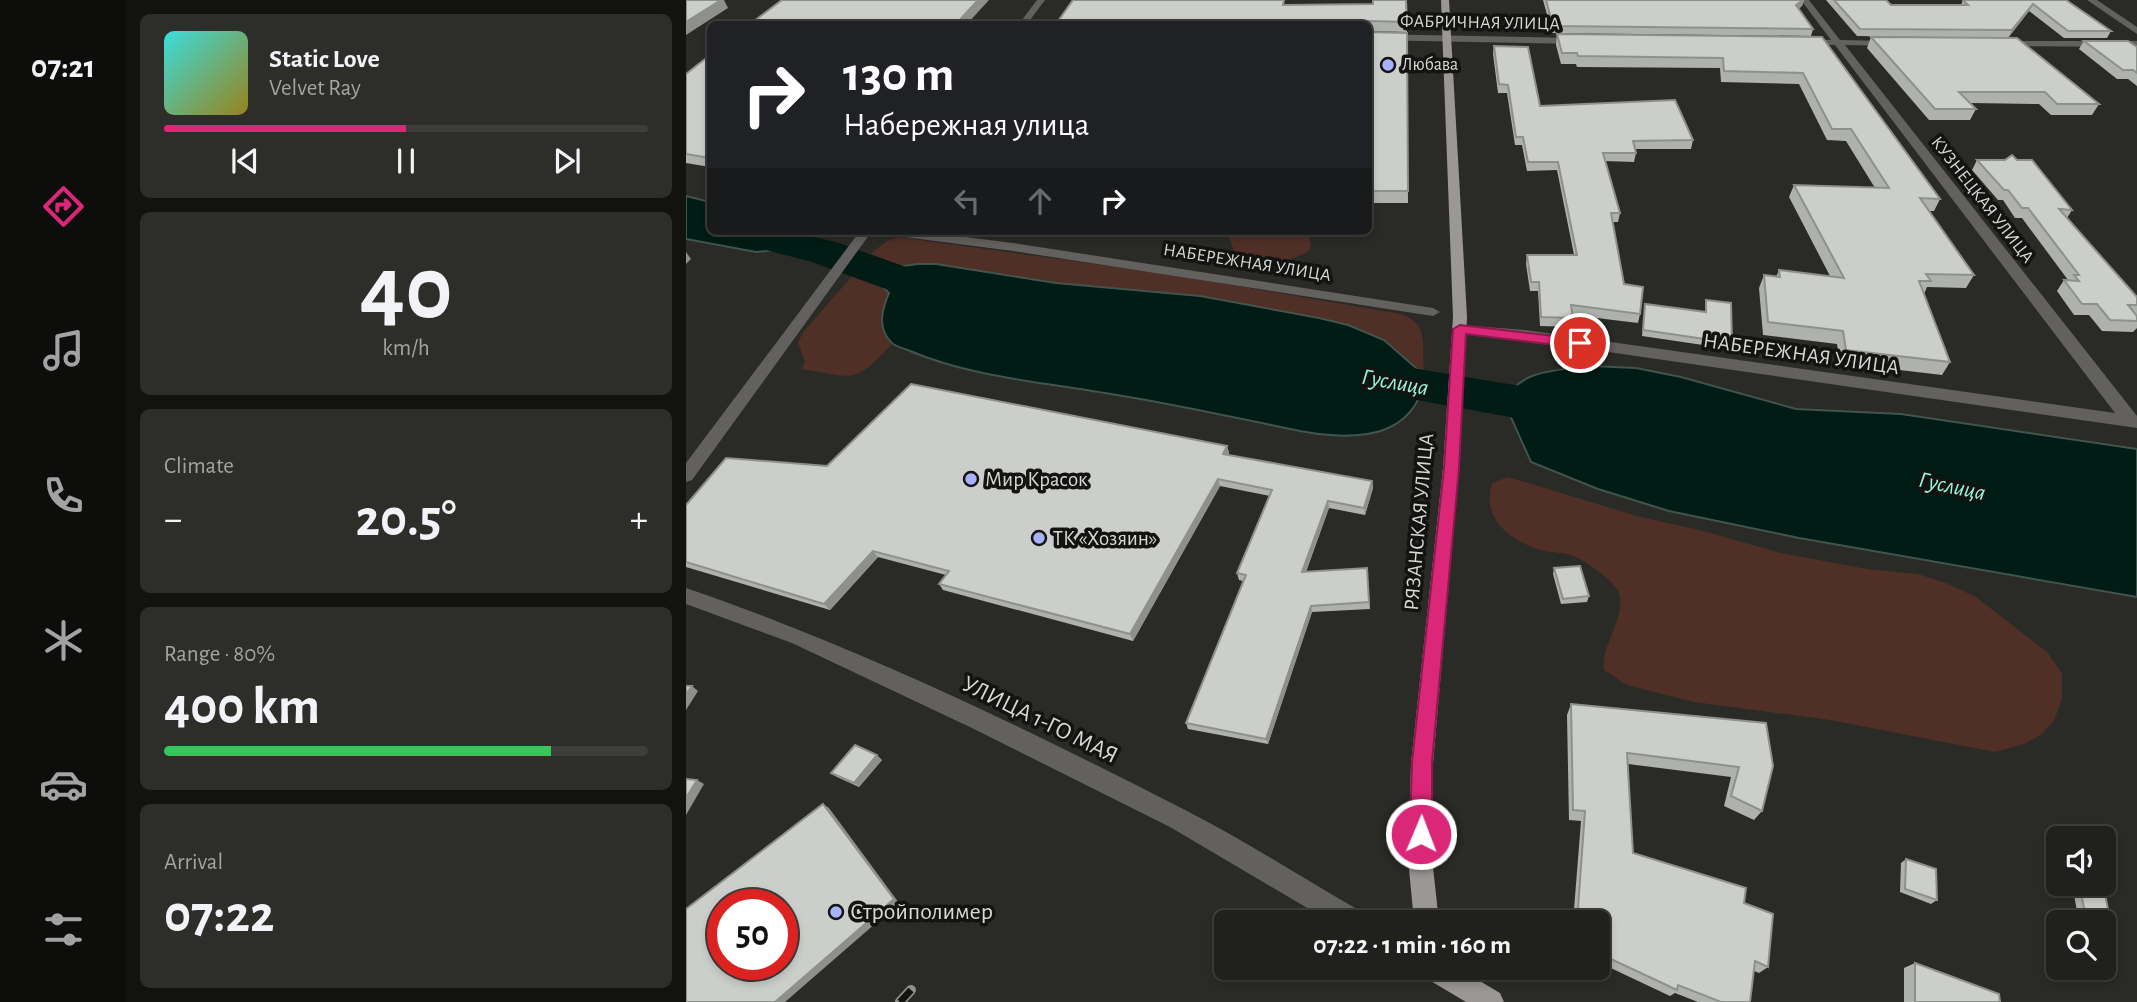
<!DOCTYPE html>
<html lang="en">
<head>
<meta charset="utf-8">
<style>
  :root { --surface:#20201c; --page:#2d2d29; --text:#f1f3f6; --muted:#a2a3a3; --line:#3d3e3b; --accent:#db2777 }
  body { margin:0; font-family:"Alegreya Sans",sans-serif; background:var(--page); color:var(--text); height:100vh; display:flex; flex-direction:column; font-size:26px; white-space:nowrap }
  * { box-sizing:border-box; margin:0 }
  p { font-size:23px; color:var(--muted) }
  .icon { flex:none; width:38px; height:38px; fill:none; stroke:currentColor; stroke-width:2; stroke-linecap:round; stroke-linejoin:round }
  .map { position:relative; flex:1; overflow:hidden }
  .sheet { display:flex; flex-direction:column; gap:14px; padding:14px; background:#12120f; width:560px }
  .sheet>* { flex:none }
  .top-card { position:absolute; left:21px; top:21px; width:665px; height:214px; border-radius:10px; box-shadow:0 4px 10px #0003,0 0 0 2px var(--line); background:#202124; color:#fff; overflow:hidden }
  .tools { position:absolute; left:1360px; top:826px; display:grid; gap:14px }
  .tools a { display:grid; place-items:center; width:70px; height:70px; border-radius:10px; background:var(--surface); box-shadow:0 4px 10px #0003,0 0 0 2px var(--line); font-size:35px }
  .speed { position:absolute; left:21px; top:889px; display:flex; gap:14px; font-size:35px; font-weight:700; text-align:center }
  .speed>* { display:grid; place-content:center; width:91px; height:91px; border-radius:50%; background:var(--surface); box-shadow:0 4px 10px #0003,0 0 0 2px var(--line); line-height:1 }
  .speed .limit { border:10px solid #d22; background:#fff; color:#111 }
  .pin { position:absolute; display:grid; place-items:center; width:60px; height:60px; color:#fff; margin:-30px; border:4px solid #fff; border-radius:50%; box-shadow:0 2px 7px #0007 }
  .me { position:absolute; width:77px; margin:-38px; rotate:1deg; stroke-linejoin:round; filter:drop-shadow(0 0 5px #0008) }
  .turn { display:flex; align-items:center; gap:24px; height:147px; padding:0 21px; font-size:32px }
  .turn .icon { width:91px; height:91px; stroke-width:2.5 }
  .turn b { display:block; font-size:49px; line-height:60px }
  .lanes { display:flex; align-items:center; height:66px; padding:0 21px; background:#0003; justify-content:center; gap:35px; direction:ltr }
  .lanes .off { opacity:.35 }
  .big { font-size:52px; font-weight:700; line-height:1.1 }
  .sheet .card { flex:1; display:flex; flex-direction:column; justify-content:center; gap:10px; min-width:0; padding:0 24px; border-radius:10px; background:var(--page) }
  .sheet .dial { align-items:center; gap:0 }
  .dial b { font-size:91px; line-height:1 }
  .song { display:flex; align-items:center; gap:21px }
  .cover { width:84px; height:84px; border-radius:10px; background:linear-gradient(135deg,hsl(180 70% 55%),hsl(50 70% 35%)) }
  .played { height:7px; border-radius:4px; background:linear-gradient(90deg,var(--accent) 50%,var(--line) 50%) }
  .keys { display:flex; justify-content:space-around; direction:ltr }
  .heat { display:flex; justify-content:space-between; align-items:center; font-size:38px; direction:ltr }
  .charge { height:10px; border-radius:5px; background:linear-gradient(90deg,#34c759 80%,var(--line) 0) }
  .trip { position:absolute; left:528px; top:910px; width:396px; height:70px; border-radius:10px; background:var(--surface); box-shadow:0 4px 10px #0003,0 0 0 2px var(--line); font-weight:700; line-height:70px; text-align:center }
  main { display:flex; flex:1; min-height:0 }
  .dock { display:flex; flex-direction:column; width:126px; justify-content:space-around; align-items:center; background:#0d0d0b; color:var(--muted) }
  .dock .icon { width:49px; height:49px }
  .dock .current { color:var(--accent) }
  .dock b { font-size:32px; color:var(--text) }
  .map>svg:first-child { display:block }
  .green { fill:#502f27 }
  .water { fill:#001c14; stroke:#41544e; stroke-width:2 }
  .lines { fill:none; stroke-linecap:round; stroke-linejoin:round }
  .river { fill:#001c14; fill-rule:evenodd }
  .minor { fill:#62615f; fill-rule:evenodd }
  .major { fill:#9a9794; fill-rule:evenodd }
  .rail-casing { stroke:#8f8f8c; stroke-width:10 }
  .rail { stroke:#131311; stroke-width:7; stroke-dasharray:21; stroke-linecap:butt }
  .wall { fill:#afb1ae }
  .shaded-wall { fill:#8e908d }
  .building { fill:#cbceca; stroke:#8e908d; stroke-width:2; fill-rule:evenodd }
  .route { fill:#db2777; stroke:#8e194d; stroke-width:2 }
  .poi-dot { fill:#a7b1fc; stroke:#131311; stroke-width:2.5 }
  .labels { text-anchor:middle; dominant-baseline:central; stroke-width:7; stroke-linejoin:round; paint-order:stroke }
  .far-street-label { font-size:18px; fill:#d8d8d6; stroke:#131311 }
  .far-poi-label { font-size:18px; fill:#d8d8d6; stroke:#131311; text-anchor:start }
  .street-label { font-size:21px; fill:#d8d8d6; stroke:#131311 }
  .poi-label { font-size:21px; fill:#d8d8d6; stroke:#131311; text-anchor:start }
  .water-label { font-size:23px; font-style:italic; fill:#98f8dc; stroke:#131311 }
  .near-street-label { font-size:24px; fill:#d8d8d6; stroke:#131311 }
  .near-poi-label { font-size:24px; fill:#d8d8d6; stroke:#131311; text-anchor:start }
</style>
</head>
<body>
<main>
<nav class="dock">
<b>07:21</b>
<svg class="icon current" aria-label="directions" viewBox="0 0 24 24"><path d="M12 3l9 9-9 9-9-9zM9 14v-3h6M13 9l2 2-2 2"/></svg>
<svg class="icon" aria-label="music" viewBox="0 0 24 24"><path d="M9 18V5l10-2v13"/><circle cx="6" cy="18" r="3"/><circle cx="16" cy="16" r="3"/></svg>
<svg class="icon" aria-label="phone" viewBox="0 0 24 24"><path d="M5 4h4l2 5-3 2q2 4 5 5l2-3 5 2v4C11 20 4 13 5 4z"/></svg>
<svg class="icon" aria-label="climate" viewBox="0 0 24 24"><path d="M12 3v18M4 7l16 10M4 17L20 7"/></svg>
<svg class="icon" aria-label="car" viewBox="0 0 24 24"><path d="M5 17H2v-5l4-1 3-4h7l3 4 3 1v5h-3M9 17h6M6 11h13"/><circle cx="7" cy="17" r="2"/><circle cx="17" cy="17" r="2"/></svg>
<svg class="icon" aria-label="filters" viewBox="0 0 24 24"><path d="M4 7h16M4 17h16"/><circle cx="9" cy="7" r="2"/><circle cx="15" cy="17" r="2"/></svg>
</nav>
<section class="sheet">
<div class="card">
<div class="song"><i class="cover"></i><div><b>Static Love</b><p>Velvet Ray</p></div></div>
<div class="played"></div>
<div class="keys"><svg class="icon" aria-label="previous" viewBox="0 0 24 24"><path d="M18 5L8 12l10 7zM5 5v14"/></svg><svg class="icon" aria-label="pause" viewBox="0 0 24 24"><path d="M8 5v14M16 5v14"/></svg><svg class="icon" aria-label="next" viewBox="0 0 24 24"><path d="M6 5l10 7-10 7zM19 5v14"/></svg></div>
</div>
<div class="card dial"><b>40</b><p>km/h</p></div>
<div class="card"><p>Climate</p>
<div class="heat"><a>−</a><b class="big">20.5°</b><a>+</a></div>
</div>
<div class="card"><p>Range · 80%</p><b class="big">400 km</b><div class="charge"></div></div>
<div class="card"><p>Arrival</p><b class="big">07:22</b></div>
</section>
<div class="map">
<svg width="1451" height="1002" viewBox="0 0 1451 1002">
  <rect width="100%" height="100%" fill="#2a2a26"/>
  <g class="green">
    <path d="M541 231H620L625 243 623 251C597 266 573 265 548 251Z"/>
    <path d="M212 237 481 274 715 314C745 324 735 349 738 375L708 347 662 325 633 318 514 296 370 283 231 264 211 267 194 284 203 293C195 310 195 328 206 344 168 386 167 377 115 369L119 362 112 342 118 331 188 251 201 241Z"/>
    <path d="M822 477 951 516 1017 531 1095 553 1181 569 1232 574 1260 583 1290 597 1361 652 1376 673V699L1368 721 1355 735 1338 744 1309 752 1144 720 1008 702 941 685 918 670C914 645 942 617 932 591 927 580 897 559 885 555 876 552 867 553 858 551 825 542 795 520 806 483Z"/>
  </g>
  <g class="water">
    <polygon points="0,196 24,202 24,231 107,231 111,235 110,248 70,252 0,239"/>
    <path d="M231 264H250L370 283 514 296 633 318 662 325 698 340 738 375C736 408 714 429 681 434 647 440 610 430 576 423 526 413 476 402 425 394 358 382 288 378 224 351 218 348 209 347 205 342 191 328 196 309 203 293L194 284V280L211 267Z"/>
    <path d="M905 366 950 368 995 377 1110 409 1215 414 1451 449V597L1113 538 983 511 912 489 845 462 819 404C831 368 872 371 905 366Z"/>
  </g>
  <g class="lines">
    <g class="river">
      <polygon points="35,231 104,231 153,243 287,291 293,300 287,309 271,313 255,309 123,261 41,240"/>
      <polygon points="661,357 894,396 912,401 919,413 912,425 894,430 644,384 637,373 644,362"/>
    </g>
    <g class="minor">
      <polygon points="351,0 359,0 341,24 333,24"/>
      <polygon points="1115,0 1123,0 1154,40 1207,41 1209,43 1204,46 1159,45 1451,416 1451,428 839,340 769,332 767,329 774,325 839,330 1429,413 1149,45 1113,44 1111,42 1116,39 1145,40"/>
      <polygon points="1401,0 1411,0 1451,27 1451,34"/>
      <polygon points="682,34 892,38 897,41 892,44 682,40"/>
      <polygon points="1316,41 1451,41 1451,47 1313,46 1311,44"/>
      <polygon points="174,231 186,231 6,480 0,482 0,463"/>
      <polygon points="197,231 232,231 327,243 747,308 754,312 747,316 327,251 203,235"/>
      <path d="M0 588C172 647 337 727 499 810 560 841 618 879 678 913L681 922H645L484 827 288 729 106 643 0 604Z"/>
    </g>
    <g class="major">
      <polygon points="755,0 763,0 781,317 773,468 747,763 746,858 753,922 728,922 722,858 725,763 757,468 767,317"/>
      <polygon points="734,968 772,968 814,993 818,1002 780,1002 738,977"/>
    </g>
    <defs>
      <polyline id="rail" points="214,1002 225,990"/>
    </defs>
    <use href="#rail" class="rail-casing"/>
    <use href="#rail" class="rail"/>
  </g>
  <g class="wall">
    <polygon points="720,0 721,32 682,31 682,24 370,24 600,5 687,4"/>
    <polygon points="857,0 1118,0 1116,6 1112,9 1127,29 1125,36 866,33"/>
    <polygon points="1140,0 1200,0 1205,5 1275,5 1277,0 1380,0 1425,31 1421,38 1378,38 1343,11 1322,38 1171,36"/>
    <polygon points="682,32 721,33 722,203 682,203"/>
    <polygon points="871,34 1136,37 1254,199 1248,211 1242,211 1288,275 1280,288 1241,287 1238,294 1264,362 1256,375 1154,363 1151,344 1077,335 1073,288 1078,275 1090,277 1093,270 1144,276 1103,197 1108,185 1189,188 1160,141 1141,140 1113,84 1035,82 1034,68 891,67 890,64 875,64 870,45"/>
    <polygon points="1185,37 1413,104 1406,115 1365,115 1353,104 1284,103 1290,109 1284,120 1243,120 1181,48"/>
    <polygon points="1398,41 1451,47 1451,86 1442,79 1431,79 1393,49"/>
    <polygon points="808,46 854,106 1007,140 1005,149 949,149 950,153 948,162 919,161 934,213 932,222 927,222 938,284 954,314 952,323 886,315 885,327 854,326 852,291 844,291 840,264 841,255 888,255 871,170 841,171 836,145 829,145 821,93 812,93 807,54"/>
    <polygon points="24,55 24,167 0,163 0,74"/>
    <polygon points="1291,160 1331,160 1386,210 1381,218 1451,297 1451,328 1447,332 1416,331 1403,315 1388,315 1371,291 1378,280 1382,280 1336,218 1329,218 1317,200 1312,200 1286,170"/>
    <polygon points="1020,300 1046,343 1044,349 956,336 959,304 1019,312 1019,306"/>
    <polygon points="541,446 543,453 542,455 686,481 687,488 679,515 643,508 620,572 681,568 684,609 626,612 582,744 502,729 500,723 557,581 553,580 551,573 584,496 534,486 447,641 257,590 253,584 260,575 192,557 144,610 0,567 0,505 141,466"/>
    <polygon points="868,568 903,596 901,602 875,604 867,574"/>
    <polygon points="885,704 1080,723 1076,811 1068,820 1038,806 1045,777 942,764 947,853 1058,903 1082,967 1073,973 1068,971 1064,1002 1012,1002 989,993 984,996 912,962 912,922 887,922 895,821 883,820 881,715"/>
    <polygon points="196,760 173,787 151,777 145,773"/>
    <polygon points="1220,859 1251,900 1245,904 1214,892 1215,863"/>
    <polygon points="1386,884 1417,884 1430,950 1422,953 1418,952 1418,922 1393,922"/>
    <polygon points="1229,963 1314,1002 1218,1002 1218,968"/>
  </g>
  <g class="shaded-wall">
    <polygon points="35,0 38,0 42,8 0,35 0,22"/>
    <polygon points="292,0 303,0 281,24 270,24"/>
    <polygon points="1117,0 1118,0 1116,6 1108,13 1110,5"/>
    <polygon points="1347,4 1343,11 1322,38 1326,30"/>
    <polygon points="0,252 5,259 0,264"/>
    <polygon points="541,446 543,453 539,461 537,454"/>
    <polygon points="532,479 534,486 447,641 444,634"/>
    <polygon points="686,481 687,488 679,515 678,508"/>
    <polygon points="642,501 643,508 617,578 616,572"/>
    <polygon points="187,551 192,557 144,610 138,604"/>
    <polygon points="625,606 626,612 582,744 580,739"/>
    <polygon points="6,686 12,691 0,710 0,694"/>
    <polygon points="191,755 196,760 173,787 168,783"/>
    <polygon points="11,780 18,784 0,815 0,798"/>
    <polygon points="137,804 143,808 213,903 99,1002 89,1002"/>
  </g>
  <g class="building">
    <polygon points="0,0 35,0 0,22"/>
    <polygon points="96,0 292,0 270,24 64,24"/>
    <polygon points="387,0 598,0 597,5 687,4 687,0 720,0 721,22 682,21 681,24 370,24"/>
    <polygon points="860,0 1117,0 1110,5 1127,29 867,26"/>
    <polygon points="1148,0 1200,0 1205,5 1282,5 1277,0 1380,0 1425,31 1382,31 1347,4 1326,30 1174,29"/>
    <polygon points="682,32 721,33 722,191 682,191"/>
    <polygon points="871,34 1136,37 1254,199 1234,198 1288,275 1240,274 1245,281 1233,281 1264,362 1160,350 1157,331 1082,322 1078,275 1094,277 1093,270 1158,278 1108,185 1203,188 1165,129 1146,129 1117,73 1038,71 1037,58 892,56 891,53 876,53"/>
    <polygon points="1185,37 1331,38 1413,104 1371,104 1359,92 1273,92 1290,109 1249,109"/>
    <polygon points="1398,41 1442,41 1451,47 1451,73 1447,70 1437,70"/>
    <polygon points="808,46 842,47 854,106 989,100 1007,140 947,141 950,153 917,153 934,213 925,213 938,284 957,287 954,314 885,305 887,318 855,317 853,282 845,282 841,255 891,255 872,162 842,162 837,137 830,137 822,85 813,84"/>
    <polygon points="24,55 24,158 0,154 0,74"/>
    <polygon points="1326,155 1331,160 1346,160 1386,210 1373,209 1451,297 1451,305 1442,305 1451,316 1451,321 1424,320 1411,304 1396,304 1378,280 1393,281 1388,275 1393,275 1342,208 1336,208 1322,190 1318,190 1291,160 1319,160"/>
    <polygon points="1020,300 1045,303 1046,343 957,330 959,304 1020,312"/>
    <polygon points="225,384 541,446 537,454 686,481 678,508 642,501 616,572 681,568 683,602 625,606 580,739 500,723 560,575 551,573 586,490 532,479 444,634 253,584 263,571 187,551 138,604 0,562 0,505 40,458 141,466"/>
    <polygon points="894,566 903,596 877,599 868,568"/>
    <polygon points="0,686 6,686 0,694"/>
    <polygon points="885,704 1080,723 1087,766 1076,811 1045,796 1053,767 941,753 947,853 1060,888 1058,903 1087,914 1082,967 1069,961 1064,1002 1035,1002 992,985 991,990 912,953 912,922 891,922 899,811 887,810"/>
    <polygon points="169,745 191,755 168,783 145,773"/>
    <polygon points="0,779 11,780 0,798"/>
    <path d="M137 804 208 899 89 1002H0V909ZM37 905H96V964H37Z"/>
    <polygon points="1220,859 1250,869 1251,900 1219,889"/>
    <polygon points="1393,884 1417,884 1430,950 1418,946 1418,922 1401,922"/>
    <polygon points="1229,963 1313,994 1314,1002 1229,1002"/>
  </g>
  <polygon class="route" points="774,325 894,339 901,343 894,348 780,334 773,468 746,762 746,834 742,842 735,845 727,842 724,834 726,762 758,468 767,329"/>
  <g class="poi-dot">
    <circle cx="702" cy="65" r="7"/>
    <circle cx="285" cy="479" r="7"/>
    <circle cx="353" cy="538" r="7"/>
    <circle cx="150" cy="912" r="7"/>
  </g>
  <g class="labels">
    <g class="far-street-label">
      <text transform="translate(794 23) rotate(1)">ФАБРИЧНАЯ УЛИЦА</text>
      <text transform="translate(1296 200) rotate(52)">КУЗНЕЦКАЯ УЛИЦА</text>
      <text transform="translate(561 263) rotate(9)">НАБЕРЕЖНАЯ УЛИЦА</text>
    </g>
    <g class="far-poi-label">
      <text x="716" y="65">Любава</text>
    </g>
    <g class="street-label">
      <text transform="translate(1115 354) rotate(8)">НАБЕРЕЖНАЯ УЛИЦА</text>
      <text transform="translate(733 522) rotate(-85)">РЯЗАНСКАЯ УЛИЦА</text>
    </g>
    <g class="poi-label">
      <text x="299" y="479">Мир Красок</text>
      <text x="367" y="538">ТК «Хозяин»</text>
    </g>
    <g class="water-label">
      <text transform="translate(709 383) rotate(10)">Гуслица</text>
      <text transform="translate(1266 487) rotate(12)">Гуслица</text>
    </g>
    <g class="near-street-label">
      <text transform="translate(354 720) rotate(26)">УЛИЦА 1-ГО МАЯ</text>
    </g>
    <g class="near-poi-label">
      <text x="164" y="912">Стройполимер</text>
    </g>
  </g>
</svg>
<div class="tools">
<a><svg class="icon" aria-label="sound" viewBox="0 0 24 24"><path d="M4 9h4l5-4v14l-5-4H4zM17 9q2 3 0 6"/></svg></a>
<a><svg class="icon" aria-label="search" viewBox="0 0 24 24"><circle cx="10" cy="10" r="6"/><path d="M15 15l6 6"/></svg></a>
</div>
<div class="speed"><div class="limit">50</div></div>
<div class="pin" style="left:894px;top:343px;background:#d93025"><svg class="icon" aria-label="arrive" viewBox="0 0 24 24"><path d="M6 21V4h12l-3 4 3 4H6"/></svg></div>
<svg class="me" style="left:735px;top:834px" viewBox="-20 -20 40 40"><circle r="17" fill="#db2777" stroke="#fff" stroke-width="3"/><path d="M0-11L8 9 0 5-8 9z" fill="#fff"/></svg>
<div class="trip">07:22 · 1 min · 160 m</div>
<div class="top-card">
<div class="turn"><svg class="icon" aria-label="right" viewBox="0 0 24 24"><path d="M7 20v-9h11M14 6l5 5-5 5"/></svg><div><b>130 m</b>Набережная улица</div></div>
<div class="lanes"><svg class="icon off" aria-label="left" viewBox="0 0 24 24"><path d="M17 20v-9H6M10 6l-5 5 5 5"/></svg><svg class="icon off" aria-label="ahead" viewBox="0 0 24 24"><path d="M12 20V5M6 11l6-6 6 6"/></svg><svg class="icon" aria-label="right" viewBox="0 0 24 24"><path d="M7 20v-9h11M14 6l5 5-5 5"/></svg></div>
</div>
</div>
</main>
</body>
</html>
